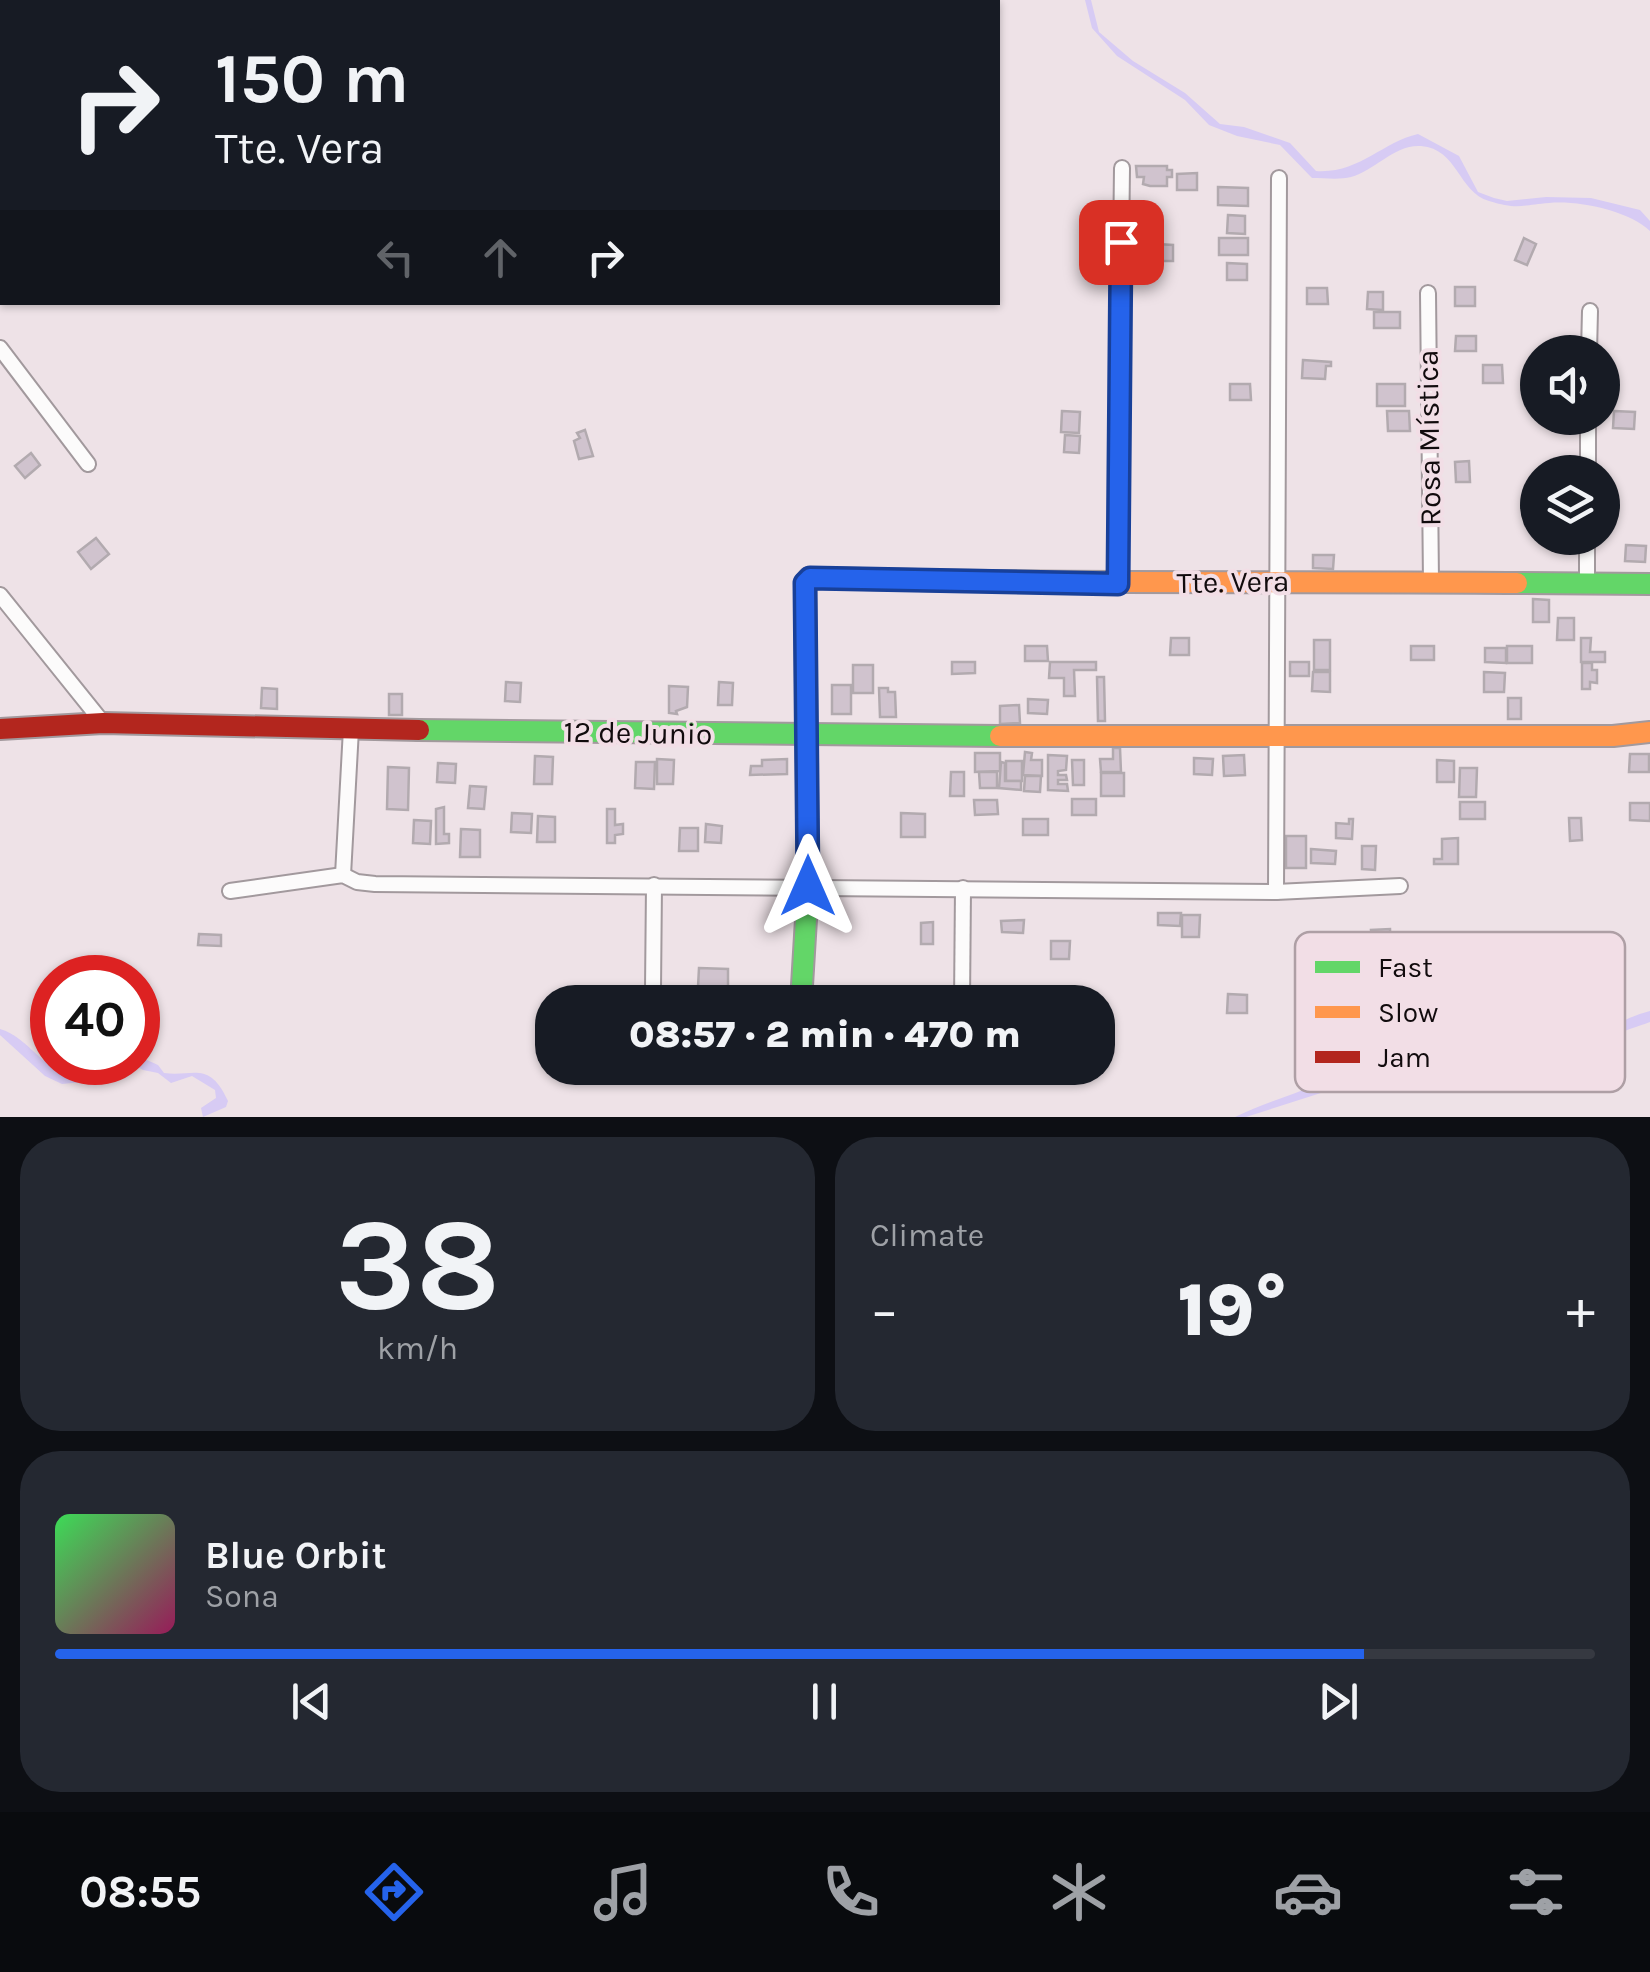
<!DOCTYPE html>
<html lang="en">
<head>
<meta charset="utf-8">
<style>
  :root { --surface:#171b24; --page:#242831; --text:#f1f3f6; --muted:#9ea1a6; --line:#363941; --accent:#2563eb }
  body { margin:0; font-family:Karla,sans-serif; background:var(--page); color:var(--text); height:100vh; display:flex; flex-direction:column; font-size:38px; white-space:nowrap }
  * { box-sizing:border-box; margin:0 }
  p { font-size:32px; color:var(--muted) }
  .icon { flex:none; width:55px; height:55px; fill:none; stroke:currentColor; stroke-width:2; stroke-linecap:round; stroke-linejoin:round }
  .map { position:relative; height:1117px; overflow:hidden }
  .side { display:flex; flex-direction:column; gap:20px; padding:20px; background:#0d0f14; flex:1 }
  .side>* { flex:none }
  .hud { position:absolute; left:0px; top:0px; width:1000px; height:305px; box-shadow:0 2px 8px #0004; background:#171b24; color:var(--text); overflow:hidden }
  .controls { position:absolute; left:1520px; top:335px; display:grid; gap:20px }
  .controls a { display:grid; place-items:center; width:100px; height:100px; border-radius:50%; background:var(--surface); box-shadow:0 2px 8px #0004; font-size:50px }
  .speed { position:absolute; left:30px; top:955px; display:flex; gap:20px; font-size:50px; font-weight:700; text-align:center }
  .speed>* { display:grid; place-content:center; width:130px; height:130px; border-radius:50%; background:var(--surface); box-shadow:0 2px 8px #0004; line-height:1 }
  .speed .limit { border:15px solid #d22; background:#fff; color:#111 }
  .pin { position:absolute; display:grid; place-items:center; width:85px; height:85px; color:#fff; margin:-42px; border-radius:20px; box-shadow:0 5px 15px #0006 }
  .me { position:absolute; width:110px; margin:-55px; rotate:0deg; stroke-linejoin:round; filter:drop-shadow(0 0 8px #0008) }
  .turn { display:flex; align-items:center; gap:35px; height:210px; padding:0 50px; font-size:45px }
  .turn .icon { width:130px; height:130px; stroke-width:2.5 }
  .turn b { display:block; font-size:70px; line-height:85px }
  .lanes { display:flex; align-items:center; height:95px; padding:0 50px; background:#0003; justify-content:center; gap:50px; direction:ltr }
  .lanes .off { opacity:.35 }
  .big { font-size:75px; font-weight:800; line-height:1.1 }
  .side .widget { flex:1; display:flex; flex-direction:column; justify-content:center; gap:15px; min-width:0; padding:0 35px; border-radius:40px; background:var(--page) }
  .side .dial { align-items:center; gap:0 }
  .dial b { font-size:130px; line-height:1 }
  .song { display:flex; align-items:center; gap:30px }
  .cover { width:120px; height:120px; border-radius:15px; background:linear-gradient(135deg,hsl(130 70% 55%),hsl(330 70% 35%)) }
  .played { height:10px; border-radius:5px; background:linear-gradient(90deg,var(--accent) 85%,var(--line) 85%) }
  .keys { display:flex; justify-content:space-around; direction:ltr }
  .heat { display:flex; justify-content:space-between; align-items:center; font-size:55px; direction:ltr }
  .side .tiles { flex:1; display:grid; gap:20px; grid-template-columns:1fr 1fr }
  .widget:last-child { grid-column:span 2 }
  .trip { position:absolute; left:535px; top:985px; width:580px; height:100px; border-radius:40px; background:var(--surface); box-shadow:0 2px 8px #0004; font-weight:800; line-height:100px; text-align:center }
  .tabs { display:flex; height:160px; justify-content:space-around; align-items:center; background:#090b0e; color:var(--muted) }
  .tabs .icon { width:70px; height:70px }
  .tabs .active { color:var(--accent) }
  .tabs b { font-size:45px; color:var(--text) }
  .map>svg:first-child { display:block }
  .water { fill:#d7cbf4 }
  .building { fill:#d0c3ce; stroke:#b2aaaf; stroke-width:2.5 }
  .lines { fill:none; stroke-linecap:round; stroke-linejoin:round }
  .street-casing { stroke:#a2999d; stroke-width:18 }
  .fast-casing { stroke:#a2999d; stroke-width:24 }
  .slow-casing { stroke:#a2999d; stroke-width:24 }
  .jam-casing { stroke:#a2999d; stroke-width:24 }
  .street { stroke:#fcfbfb; stroke-width:14 }
  .fast { stroke:#63d668; stroke-width:20 }
  .slow { stroke:#ff974d; stroke-width:20 }
  .jam { stroke:#b3261e; stroke-width:20 }
  .route-casing { stroke:#184099; stroke-width:25 }
  .route { stroke:#2563eb; stroke-width:18 }
  .labels { text-anchor:middle; dominant-baseline:central; stroke-width:8; stroke-linejoin:round; paint-order:stroke }
  .street-label { font-size:30px; fill:#110b0d; stroke:#f2dee6 }
  .key { fill:#f2dee6; stroke:#ae9fa5; stroke-width:2.5 }
  .key-label { font-size:28px; fill:#110b0d }
</style>
</head>
<body>
<div class="map">
<svg width="1650" height="1117" viewBox="0 0 1650 1117">
  <rect width="100%" height="100%" fill="#eee2e7"/>
  <g class="water">
    <path d="M1085 0H1091L1099 32 1133 61 1185 93 1220 124 1244 127 1290 143 1316 171C1359 174 1382 142 1418 134L1459 156 1478 192 1494 198 1507 201 1546 197 1591 198 1640 210 1650 221V231C1630 211 1578 200 1549 203 1523 205 1517 210 1489 201 1458 192 1458 149 1421 146 1395 144 1374 171 1351 177 1340 180 1324 178 1312 178L1280 145 1237 136 1209 125 1185 100 1117 56 1092 28Z"/>
    <path d="M1650 1011V1022C1638 1027 1624 1029 1614 1038 1596 1054 1587 1082 1564 1087L1537 1070 1500 1028 1470 1024 1407 1054 1375 1056 1324 1092 1246 1117H1235C1263 1103 1291 1096 1320 1083 1341 1074 1357 1054 1377 1044 1389 1038 1404 1042 1415 1038 1449 1025 1474 1014 1511 1022 1526 1042 1539 1069 1564 1076 1583 1070 1586 1053 1598 1040 1611 1025 1631 1016 1650 1011Z"/>
    <path d="M0 1029C29 1037 43 1072 75 1076 92 1078 99 1066 113 1062 120 1061 130 1062 138 1062V1056L158 1065 164 1073C194 1077 209 1060 228 1101L226 1107 203 1117 201 1108 216 1098 215 1090 192 1076 171 1083 158 1073 143 1070 131 1063 93 1081 62 1084 45 1076 0 1035Z"/>
  </g>
  <g class="building">
    <polygon points="1136,166 1167,166 1167,170 1172,170 1172,177 1167,177 1167,186 1150,186 1143,184 1144,177 1137,177"/>
    <polygon points="1197,173 1197,190 1177,190 1177,174"/>
    <polygon points="1218,187 1248,188 1248,206 1218,205"/>
    <polygon points="1228,215 1245,216 1245,234 1227,233"/>
    <rect x="1219" y="238" width="29" height="17"/>
    <polygon points="1524,238 1536,244 1527,265 1515,260"/>
    <polygon points="1157,244 1173,245 1173,261 1157,261"/>
    <polygon points="1227,263 1247,264 1247,280 1227,280"/>
    <rect x="1455" y="287" width="20" height="19"/>
    <polygon points="1307,288 1327,288 1328,304 1307,304"/>
    <polygon points="1368,292 1383,292 1383,310 1367,309"/>
    <rect x="1374" y="312" width="26" height="16"/>
    <polygon points="1456,336 1476,336 1476,351 1455,351"/>
    <polygon points="1303,360 1331,362 1331,366 1326,366 1325,379 1302,378"/>
    <polygon points="1483,365 1502,365 1503,383 1483,383"/>
    <polygon points="1230,384 1250,384 1251,400 1230,400"/>
    <rect x="1377" y="384" width="28" height="22"/>
    <polygon points="1062,411 1080,412 1079,433 1061,432"/>
    <polygon points="1387,411 1409,411 1410,431 1388,431"/>
    <polygon points="1614,411 1635,412 1634,429 1613,428"/>
    <polygon points="585,430 593,456 579,459 574,441 580,438 577,433"/>
    <polygon points="1065,435 1080,436 1079,453 1064,452"/>
    <polygon points="31,453 40,465 25,478 15,466"/>
    <polygon points="1469,461 1470,482 1456,482 1455,462"/>
    <polygon points="96,538 109,554 91,569 78,552"/>
    <polygon points="1626,545 1646,546 1645,562 1625,561"/>
    <polygon points="1313,555 1334,555 1333,569 1313,568"/>
    <polygon points="1533,599 1549,600 1549,622 1533,622"/>
    <polygon points="1558,618 1574,618 1574,640 1557,640"/>
    <polygon points="1171,638 1189,638 1189,655 1170,655"/>
    <polygon points="1581,638 1591,638 1590,652 1605,652 1605,662 1581,662"/>
    <rect x="1314" y="640" width="16" height="30"/>
    <polygon points="1025,646 1047,646 1048,661 1025,661"/>
    <rect x="1411" y="646" width="23" height="14"/>
    <rect x="1507" y="646" width="25" height="17"/>
    <polygon points="1485,648 1506,648 1506,663 1485,662"/>
    <polygon points="952,662 975,662 975,673 952,674"/>
    <polygon points="1050,662 1096,662 1096,670 1074,670 1075,696 1064,696 1064,678 1049,678"/>
    <rect x="1290" y="662" width="19" height="14"/>
    <polygon points="1582,663 1592,663 1592,670 1597,670 1597,683 1590,682 1590,689 1582,689"/>
    <rect x="853" y="665" width="20" height="28"/>
    <polygon points="1313,672 1330,672 1330,692 1312,691"/>
    <polygon points="1484,672 1505,673 1504,692 1484,692"/>
    <polygon points="1097,677 1104,677 1105,721 1098,721"/>
    <polygon points="506,682 521,683 520,702 505,701"/>
    <polygon points="719,682 733,683 732,705 718,705"/>
    <rect x="832" y="685" width="19" height="29"/>
    <polygon points="669,686 688,687 687,707 676,711 677,714 669,713"/>
    <polygon points="262,688 277,689 277,709 261,708"/>
    <polygon points="879,688 888,688 888,692 895,692 896,717 880,717"/>
    <rect x="389" y="694" width="13" height="21"/>
    <rect x="1508" y="698" width="13" height="21"/>
    <polygon points="1028,699 1048,700 1047,714 1028,713"/>
    <polygon points="1019,705 1020,723 1000,724 1000,706"/>
    <polygon points="1113,748 1120,748 1121,772 1101,772 1100,759 1113,759"/>
    <polygon points="1025,752 1032,753 1031,760 1042,760 1042,776 1023,775"/>
    <polygon points="975,753 1000,753 1000,771 975,772"/>
    <polygon points="1630,754 1649,754 1649,772 1629,772"/>
    <polygon points="1048,755 1067,756 1066,770 1058,771 1058,775 1066,775 1067,780 1058,780 1058,784 1067,784 1068,791 1048,790"/>
    <polygon points="1244,755 1245,775 1224,776 1223,756"/>
    <polygon points="535,756 553,757 552,784 534,784"/>
    <polygon points="1194,758 1213,759 1212,775 1194,774"/>
    <polygon points="657,759 674,760 673,784 657,784"/>
    <polygon points="787,759 787,774 750,775 751,766 762,766 762,760"/>
    <polygon points="1072,760 1084,760 1084,785 1073,785"/>
    <polygon points="1437,760 1454,761 1454,782 1437,782"/>
    <rect x="1006" y="761" width="16" height="20"/>
    <polygon points="636,762 655,762 654,789 635,788"/>
    <polygon points="1001,762 1005,763 1005,781 1021,781 1021,790 999,788"/>
    <polygon points="438,763 456,764 455,783 437,782"/>
    <polygon points="388,767 409,768 408,810 387,809"/>
    <polygon points="1460,768 1477,768 1476,797 1459,797"/>
    <polygon points="951,772 964,772 964,796 950,796"/>
    <polygon points="979,772 997,772 997,788 980,788"/>
    <rect x="1101" y="773" width="23" height="23"/>
    <polygon points="1025,776 1041,776 1040,792 1024,791"/>
    <polygon points="470,786 486,787 484,809 468,808"/>
    <rect x="1072" y="799" width="24" height="16"/>
    <polygon points="974,800 997,800 998,814 975,815"/>
    <rect x="1460" y="802" width="25" height="17"/>
    <polygon points="1630,803 1650,803 1650,821 1630,820"/>
    <polygon points="444,807 444,834 449,834 449,843 436,844 436,809"/>
    <polygon points="607,809 615,809 615,825 623,824 623,834 615,835 615,843 607,843"/>
    <polygon points="512,813 532,814 531,833 511,832"/>
    <polygon points="901,813 925,814 925,837 901,837"/>
    <polygon points="538,816 555,817 555,842 537,842"/>
    <polygon points="1569,818 1581,818 1582,840 1570,841"/>
    <rect x="1023" y="819" width="25" height="16"/>
    <polygon points="1349,819 1353,819 1352,839 1336,838 1336,823 1349,824"/>
    <polygon points="414,820 431,821 430,844 413,843"/>
    <polygon points="706,824 722,826 721,843 705,842"/>
    <polygon points="680,828 698,828 698,851 679,851"/>
    <polygon points="461,829 480,830 480,857 460,857"/>
    <rect x="1286" y="836" width="20" height="32"/>
    <polygon points="1458,838 1458,864 1434,864 1434,859 1442,859 1442,839"/>
    <polygon points="1362,846 1376,846 1375,870 1362,869"/>
    <polygon points="1311,849 1336,851 1335,864 1311,863"/>
    <polygon points="1158,913 1181,913 1180,926 1158,925"/>
    <polygon points="1182,915 1200,915 1199,937 1182,937"/>
    <polygon points="1024,920 1023,933 1002,932 1001,921"/>
    <polygon points="933,922 933,944 921,944 921,923"/>
    <polygon points="1390,929 1391,953 1373,954 1371,930"/>
    <polygon points="199,934 221,935 221,946 198,945"/>
    <polygon points="1051,941 1070,941 1069,959 1051,959"/>
    <polygon points="699,968 728,969 728,988 698,987"/>
    <polygon points="1228,994 1247,995 1247,1013 1227,1013"/>
    <polygon points="735,1068 777,1068 777,1079 735,1078"/>
  </g>
  <g class="lines">
    <defs>
      <g id="street">
        <polyline points="119,0 121,2"/>
        <polyline points="658,0 659,2"/>
        <polyline points="0,112 2,115"/>
        <polyline points="0,254 2,252"/>
        <polyline points="1428,293 1431,582"/>
        <polyline points="0,348 88,464"/>
        <polyline points="1589,352 1590,311"/>
        <polyline points="1588,472 1588,418"/>
        <polyline points="1587,581 1587,538"/>
        <polyline points="1117,584 1122,168"/>
        <polyline points="0,595 103,723"/>
        <polyline points="343,875 351,729"/>
        <polyline points="230,891 343,875 357,882 375,884 1276,892 1400,886"/>
        <polyline points="1276,892 1279,178"/>
        <polyline points="653,989 654,885"/>
        <polyline points="962,1002 963,888"/>
      </g>
      <g id="fast">
        <polyline points="1517,583 1650,584"/>
        <polyline points="419,730 1000,736"/>
        <polyline points="801,1002 808,886 805,583 809,578 918,580"/>
      </g>
      <g id="slow">
        <path d="M918 580C1118 584 1318 581 1517 583"/>
        <polyline points="1000,736 1613,736 1650,732"/>
      </g>
      <polyline id="jam" points="0,729 103,723 419,730"/>
    </defs>
    <use href="#street" class="street-casing"/>
    <use href="#fast" class="fast-casing"/>
    <use href="#slow" class="slow-casing"/>
    <use href="#jam" class="jam-casing"/>
    <use href="#street" class="street"/>
    <use href="#fast" class="fast"/>
    <use href="#slow" class="slow"/>
    <use href="#jam" class="jam"/>
  </g>
  <g class="lines">
    <defs>
      <polyline id="route" points="808,886 805,583 810,578 1118,584 1121,242"/>
    </defs>
    <use href="#route" class="route-casing"/>
    <use href="#route" class="route"/>
  </g>
  <g class="labels">
    <g class="street-label">
      <text transform="translate(1429 438) rotate(-91)">Rosa Mística</text>
      <text transform="translate(1233 582) rotate(-1)">Tte. Vera</text>
      <text transform="translate(638 733) rotate(1)">12 de Junio</text>
    </g>
  </g>
  <rect x="1295" y="932" width="330" height="160" rx="15" class="key"/>
  <rect x="1315" y="961" width="45" height="12" fill="#63d668"/>
  <rect x="1315" y="1006" width="45" height="12" fill="#ff974d"/>
  <rect x="1315" y="1051" width="45" height="12" fill="#b3261e"/>
  <g class="key-label">
    <text x="1378" y="977">Fast</text>
    <text x="1378" y="1022">Slow</text>
    <text x="1378" y="1067">Jam</text>
  </g>
</svg>
<div class="controls">
<a><svg class="icon" aria-label="sound" viewBox="0 0 24 24"><path d="M4 9h4l5-4v14l-5-4H4zM17 9q2 3 0 6"/></svg></a>
<a><svg class="icon" aria-label="layers" viewBox="0 0 24 24"><path d="M12 4l9 5-9 5-9-5zM3 14l9 5 9-5"/></svg></a>
</div>
<div class="speed"><div class="limit">40</div></div>
<div class="pin" style="left:1121px;top:242px;background:#d93025"><svg class="icon" aria-label="arrive" viewBox="0 0 24 24"><path d="M6 21V4h12l-3 4 3 4H6"/></svg></div>
<svg class="me" style="left:808px;top:886px" viewBox="-20 -20 40 40"><path d="M0-17L14 15 0 8-14 15z" fill="#2563eb" stroke="#fff" stroke-width="4"/></svg>
<div class="trip">08:57 · 2 min · 470 m</div>
<div class="hud">
<div class="turn"><svg class="icon" aria-label="right" viewBox="0 0 24 24"><path d="M7 20v-9h11M14 6l5 5-5 5"/></svg><div><b>150 m</b>Tte. Vera</div></div>
<div class="lanes"><svg class="icon off" aria-label="left" viewBox="0 0 24 24"><path d="M17 20v-9H6M10 6l-5 5 5 5"/></svg><svg class="icon off" aria-label="ahead" viewBox="0 0 24 24"><path d="M12 20V5M6 11l6-6 6 6"/></svg><svg class="icon" aria-label="right" viewBox="0 0 24 24"><path d="M7 20v-9h11M14 6l5 5-5 5"/></svg></div>
</div>
</div>
<section class="side">
<div class="tiles">
<div class="widget dial"><b>38</b><p>km/h</p></div>
<div class="widget"><p>Climate</p>
<div class="heat"><a>−</a><b class="big">19°</b><a>+</a></div>
</div>
<div class="widget">
<div class="song"><i class="cover"></i><div><b>Blue Orbit</b><p>Sona</p></div></div>
<div class="played"></div>
<div class="keys"><svg class="icon" aria-label="previous" viewBox="0 0 24 24"><path d="M18 5L8 12l10 7zM5 5v14"/></svg><svg class="icon" aria-label="pause" viewBox="0 0 24 24"><path d="M8 5v14M16 5v14"/></svg><svg class="icon" aria-label="next" viewBox="0 0 24 24"><path d="M6 5l10 7-10 7zM19 5v14"/></svg></div>
</div>
</div>
</section>
<nav class="tabs">
<b>08:55</b>
<svg class="icon active" aria-label="directions" viewBox="0 0 24 24"><path d="M12 3l9 9-9 9-9-9zM9 14v-3h6M13 9l2 2-2 2"/></svg>
<svg class="icon" aria-label="music" viewBox="0 0 24 24"><path d="M9 18V5l10-2v13"/><circle cx="6" cy="18" r="3"/><circle cx="16" cy="16" r="3"/></svg>
<svg class="icon" aria-label="phone" viewBox="0 0 24 24"><path d="M5 4h4l2 5-3 2q2 4 5 5l2-3 5 2v4C11 20 4 13 5 4z"/></svg>
<svg class="icon" aria-label="climate" viewBox="0 0 24 24"><path d="M12 3v18M4 7l16 10M4 17L20 7"/></svg>
<svg class="icon" aria-label="car" viewBox="0 0 24 24"><path d="M5 17H2v-5l4-1 3-4h7l3 4 3 1v5h-3M9 17h6M6 11h13"/><circle cx="7" cy="17" r="2"/><circle cx="17" cy="17" r="2"/></svg>
<svg class="icon" aria-label="filters" viewBox="0 0 24 24"><path d="M4 7h16M4 17h16"/><circle cx="9" cy="7" r="2"/><circle cx="15" cy="17" r="2"/></svg>
</nav>
</body>
</html>
